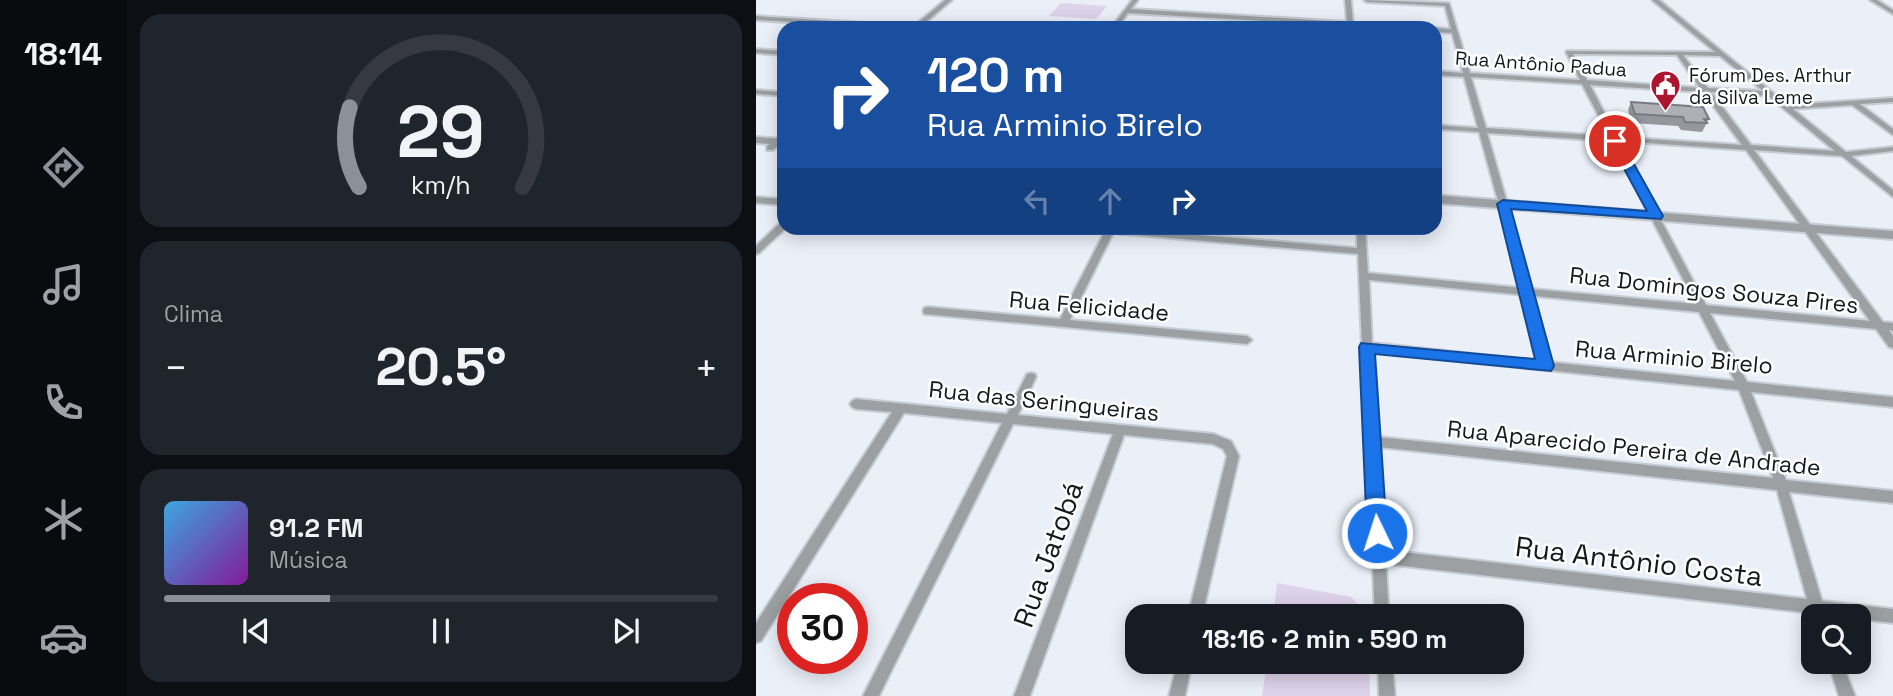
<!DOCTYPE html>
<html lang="pt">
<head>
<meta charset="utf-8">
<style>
  :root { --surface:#171b24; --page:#20242c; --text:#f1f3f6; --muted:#9ea1a6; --line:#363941; --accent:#8c9099 }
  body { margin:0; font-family:"Space Grotesk",sans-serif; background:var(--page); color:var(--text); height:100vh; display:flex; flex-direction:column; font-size:26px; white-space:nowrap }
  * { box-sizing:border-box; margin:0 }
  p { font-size:23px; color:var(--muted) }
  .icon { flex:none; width:38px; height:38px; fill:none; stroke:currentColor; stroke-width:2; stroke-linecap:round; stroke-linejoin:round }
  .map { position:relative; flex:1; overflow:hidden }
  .details { display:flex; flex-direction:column; gap:14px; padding:14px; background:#0d0f14; width:630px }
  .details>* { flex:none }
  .banner { position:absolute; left:21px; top:21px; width:665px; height:214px; border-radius:21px; box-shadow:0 4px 18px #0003; background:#1a4fa0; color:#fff; overflow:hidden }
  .controls { position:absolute; left:1045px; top:604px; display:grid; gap:14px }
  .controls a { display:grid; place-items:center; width:70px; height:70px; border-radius:14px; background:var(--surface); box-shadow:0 4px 18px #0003; font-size:35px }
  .speed { position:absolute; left:21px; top:583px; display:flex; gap:14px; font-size:35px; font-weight:700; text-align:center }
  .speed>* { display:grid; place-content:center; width:91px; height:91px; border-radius:50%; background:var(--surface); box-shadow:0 4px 18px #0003; line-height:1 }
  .speed .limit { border:10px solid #d22; background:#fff; color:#111 }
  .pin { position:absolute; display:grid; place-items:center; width:60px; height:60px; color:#fff; margin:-30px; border:4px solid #fff; border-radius:50%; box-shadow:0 2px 7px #0007 }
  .me { position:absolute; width:77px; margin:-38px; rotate:356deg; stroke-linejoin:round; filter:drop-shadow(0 0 5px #0008) }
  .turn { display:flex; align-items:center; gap:24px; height:147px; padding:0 35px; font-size:32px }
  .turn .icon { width:91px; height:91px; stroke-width:2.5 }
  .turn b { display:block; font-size:49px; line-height:60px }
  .lanes { display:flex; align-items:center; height:66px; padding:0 35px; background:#0003; justify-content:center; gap:35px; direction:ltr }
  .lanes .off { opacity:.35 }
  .big { font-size:52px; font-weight:600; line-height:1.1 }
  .details .widget { flex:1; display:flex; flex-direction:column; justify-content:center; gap:10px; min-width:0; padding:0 24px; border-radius:21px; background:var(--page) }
  .details .dial { align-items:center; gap:0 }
  .dial svg { height:182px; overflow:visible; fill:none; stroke:var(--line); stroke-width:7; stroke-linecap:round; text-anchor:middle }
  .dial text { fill:var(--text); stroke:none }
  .song { display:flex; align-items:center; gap:21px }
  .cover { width:84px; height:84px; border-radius:10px; background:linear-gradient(135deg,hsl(200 70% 55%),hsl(290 70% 35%)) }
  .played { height:7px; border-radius:4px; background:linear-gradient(90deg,var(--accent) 30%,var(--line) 30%) }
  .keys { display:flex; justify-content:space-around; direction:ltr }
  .heat { display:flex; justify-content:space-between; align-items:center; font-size:38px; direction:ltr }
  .trip { position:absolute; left:369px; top:604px; width:399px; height:70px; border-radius:21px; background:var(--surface); box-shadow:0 4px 18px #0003; font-weight:600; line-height:70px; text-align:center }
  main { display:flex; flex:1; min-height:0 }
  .tabs { display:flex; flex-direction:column; width:126px; justify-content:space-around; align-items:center; background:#090b0e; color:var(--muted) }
  .tabs .icon { width:49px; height:49px }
  .tabs .current { color:var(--accent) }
  .tabs b { font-size:32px; color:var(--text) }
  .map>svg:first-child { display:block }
  .green { fill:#dfd2eb }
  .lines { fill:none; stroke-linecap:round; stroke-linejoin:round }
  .minor-casing { stroke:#c8cdd5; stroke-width:4 }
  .tertiary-casing { stroke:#c8cdd5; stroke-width:4 }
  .minor { fill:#9ca0a2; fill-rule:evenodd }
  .tertiary { fill:#9ca0a2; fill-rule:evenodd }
  .wall { fill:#96969e }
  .building { fill:#afafb8; stroke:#7a7a81; stroke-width:2 }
  .route { fill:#1a73e8; stroke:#114b97; stroke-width:2 }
  .labels { text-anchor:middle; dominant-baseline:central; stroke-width:5; stroke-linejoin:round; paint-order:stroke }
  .far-street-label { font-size:19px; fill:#16181b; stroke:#fff }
  .far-poi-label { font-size:19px; fill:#16181b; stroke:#fff; text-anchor:start }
  .street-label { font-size:23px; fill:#16181b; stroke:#fff }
  .near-street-label { font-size:28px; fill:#16181b; stroke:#fff }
</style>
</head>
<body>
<main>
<nav class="tabs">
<b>18:14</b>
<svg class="icon current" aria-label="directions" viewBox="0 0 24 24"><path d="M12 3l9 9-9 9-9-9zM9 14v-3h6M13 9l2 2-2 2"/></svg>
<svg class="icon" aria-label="music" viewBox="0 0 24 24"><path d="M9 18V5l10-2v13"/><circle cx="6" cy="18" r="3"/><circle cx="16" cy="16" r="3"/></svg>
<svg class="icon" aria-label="phone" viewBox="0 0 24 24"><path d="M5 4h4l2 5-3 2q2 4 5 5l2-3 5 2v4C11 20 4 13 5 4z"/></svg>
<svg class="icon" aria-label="climate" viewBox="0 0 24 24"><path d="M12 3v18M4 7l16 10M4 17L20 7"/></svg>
<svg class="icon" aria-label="car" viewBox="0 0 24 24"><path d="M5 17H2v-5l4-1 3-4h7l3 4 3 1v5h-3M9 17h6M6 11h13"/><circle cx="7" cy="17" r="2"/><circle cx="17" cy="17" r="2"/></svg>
</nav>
<section class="details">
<div class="widget dial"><svg viewBox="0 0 100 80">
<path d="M14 69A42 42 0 1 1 86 69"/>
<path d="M14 69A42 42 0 0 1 10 34" stroke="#8c9099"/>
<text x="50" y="56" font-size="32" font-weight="700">29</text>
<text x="50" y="72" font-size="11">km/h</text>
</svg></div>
<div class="widget"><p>Clima</p>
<div class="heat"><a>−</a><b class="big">20.5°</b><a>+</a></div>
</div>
<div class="widget">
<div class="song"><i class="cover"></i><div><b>91.2 FM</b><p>Música</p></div></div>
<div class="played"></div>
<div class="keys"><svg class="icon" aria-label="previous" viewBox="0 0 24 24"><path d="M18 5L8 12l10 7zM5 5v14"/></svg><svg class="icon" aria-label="pause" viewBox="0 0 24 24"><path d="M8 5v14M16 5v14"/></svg><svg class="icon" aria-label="next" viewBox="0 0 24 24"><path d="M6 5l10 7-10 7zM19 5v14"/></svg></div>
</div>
</section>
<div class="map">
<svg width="1137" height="696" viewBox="0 0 1137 696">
  <rect width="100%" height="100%" fill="#eaeff8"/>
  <g class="green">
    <polygon points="305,3 351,6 340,19 293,16"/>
    <polygon points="521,583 595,597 612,616 517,616"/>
    <polygon points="511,662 613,662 614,696 506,696"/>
  </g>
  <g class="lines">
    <defs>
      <g id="minor">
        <polygon points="189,0 196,0 163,28 129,28 0,20 0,16 158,26"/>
        <polygon points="376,0 382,0 375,9 591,22 589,0 595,0 597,23 655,26 658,28 598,26 598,28 592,28 592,26 372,13 361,28 355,28"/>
        <path d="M608 0 693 3 714 73 824 80 810 52 811 51 959 52 896 0H903L1032 105 1137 98V102L1104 104 1137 129V135L1096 105 1037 109 1090 152 1137 147V151L1095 156 1137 190V197L1086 156 998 150 1127 322 1137 323V331L1133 330 1137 336V348L1133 347 1120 329 954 313 991 382 1137 397V407L995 392 1030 480 1137 491V503L1033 492 1066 601 1137 609V623L1102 619V616H1057V619L1055 613 630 564 633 616H619L611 445 608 441 610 437 602 254 357 233 314 320 491 336 496 340 491 344 168 314 167 311 168 308 172 307 304 319 348 233 326 230 325 228H358L601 248V228H609L612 273 766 288 723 132 679 129V125L722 128 708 77 679 75V71L707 73 696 33 679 32V28L695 29 689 6 611 2ZM817 54 921 55 944 88 831 80ZM927 55 964 56 1007 91 952 88ZM715 77 826 84 853 136 730 128ZM834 85 947 92 986 145 861 137ZM955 92 1012 96 1079 151 995 145ZM731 133 855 141 940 304 776 289ZM863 141 990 150 1114 321 950 305ZM613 280 768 295 782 361 616 343ZM778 296 943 312 979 381 793 362ZM617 352 983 390 1017 478 622 437ZM623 447 1021 490 1051 599 629 550Z"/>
        <polygon points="1114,0 1121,0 1137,10 1137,14"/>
        <polygon points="0,49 28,51 28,55 0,53"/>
        <polygon points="0,90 28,92 28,96 0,94"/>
        <polygon points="25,135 28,135 28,141 17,150 11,150 11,146"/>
        <polygon points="0,197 28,199 28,205 0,203"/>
        <polygon points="28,221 28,228 30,228 3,253 0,254 0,246 25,222"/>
        <polygon points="275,373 279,374 280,377 262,415 458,434 475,441 483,456 446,616 432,616 471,456 467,449 457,444 368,435 274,696 258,696 357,434 257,424 123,696 107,696 246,423 148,413 5,641 0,643 0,623 136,412 100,409 96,407 94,404 96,401 100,399 251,414 271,374"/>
        <polygon points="422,662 436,662 429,696 413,696"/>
        <polygon points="622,662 636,662 639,696 623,696"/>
        <polygon points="1072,662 1086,662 1099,696 1083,696"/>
      </g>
      <g id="tertiary">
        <polygon points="0,137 28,139 28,145 0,143"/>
        <polygon points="679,195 1137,231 1137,239 679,203"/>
      </g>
    </defs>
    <use href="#minor" class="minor-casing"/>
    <use href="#tertiary" class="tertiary-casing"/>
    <use href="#minor" class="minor"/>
    <use href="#tertiary" class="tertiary"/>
  </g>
  <polygon class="wall" points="875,102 953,119 946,132 925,130 922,126 876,123 872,110"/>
  <polygon class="building" points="875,102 947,107 953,119 948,119 951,123 929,122 927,117 879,114"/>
  <polygon class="route" points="859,137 865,141 907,216 905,219 755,209 798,366 795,371 619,354 631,533 628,539 621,542 614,539 611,533 603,347 605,343 779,359 741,204 747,200 891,211 853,141"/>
  <defs>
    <symbol id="civic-pin" viewBox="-11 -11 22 30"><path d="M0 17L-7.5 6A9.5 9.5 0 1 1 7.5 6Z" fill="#ab152f" stroke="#fff"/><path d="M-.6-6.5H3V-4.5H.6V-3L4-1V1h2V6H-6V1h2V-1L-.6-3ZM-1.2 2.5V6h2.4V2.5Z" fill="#fff"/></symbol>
  </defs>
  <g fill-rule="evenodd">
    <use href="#civic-pin" x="892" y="68" width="35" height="47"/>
  </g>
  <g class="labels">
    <g class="far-street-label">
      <text transform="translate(785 64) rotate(4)">Rua Antônio Padua</text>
    </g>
    <g class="far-poi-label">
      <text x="933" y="75">Fórum Des. Arthur<tspan x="933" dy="22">da Silva Leme</tspan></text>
    </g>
    <g class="street-label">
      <text transform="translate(958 290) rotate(6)">Rua Domingos Souza Pires</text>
      <text transform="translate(333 306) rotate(5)">Rua Felicidade</text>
      <text transform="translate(918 357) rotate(5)">Rua Arminio Birelo</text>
      <text transform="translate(288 401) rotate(6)">Rua das Seringueiras</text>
      <text transform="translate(878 448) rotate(6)">Rua Aparecido Pereira de Andrade</text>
    </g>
    <g class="near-street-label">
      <text transform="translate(292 554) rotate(-70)">Rua Jatobá</text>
      <text transform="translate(883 561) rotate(7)">Rua Antônio Costa</text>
    </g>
  </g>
</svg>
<div class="controls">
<a><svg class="icon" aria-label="search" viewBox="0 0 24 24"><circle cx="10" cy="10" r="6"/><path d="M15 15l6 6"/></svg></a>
</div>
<div class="speed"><div class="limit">30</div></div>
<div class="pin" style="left:859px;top:141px;background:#d93025"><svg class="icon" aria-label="arrive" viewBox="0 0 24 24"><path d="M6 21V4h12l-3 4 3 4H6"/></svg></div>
<svg class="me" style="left:621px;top:533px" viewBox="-20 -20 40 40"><circle r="17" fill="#1a73e8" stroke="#fff" stroke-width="3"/><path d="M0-11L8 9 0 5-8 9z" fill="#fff"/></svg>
<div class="trip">18:16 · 2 min · 590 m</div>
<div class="banner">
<div class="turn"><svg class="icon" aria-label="right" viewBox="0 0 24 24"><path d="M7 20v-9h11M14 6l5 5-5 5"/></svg><div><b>120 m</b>Rua Arminio Birelo</div></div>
<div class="lanes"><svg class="icon off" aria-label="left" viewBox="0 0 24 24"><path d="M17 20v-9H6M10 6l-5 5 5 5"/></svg><svg class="icon off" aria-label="ahead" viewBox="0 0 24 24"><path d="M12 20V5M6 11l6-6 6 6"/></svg><svg class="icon" aria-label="right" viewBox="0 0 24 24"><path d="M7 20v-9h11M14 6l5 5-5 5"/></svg></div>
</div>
</div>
</main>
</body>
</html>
